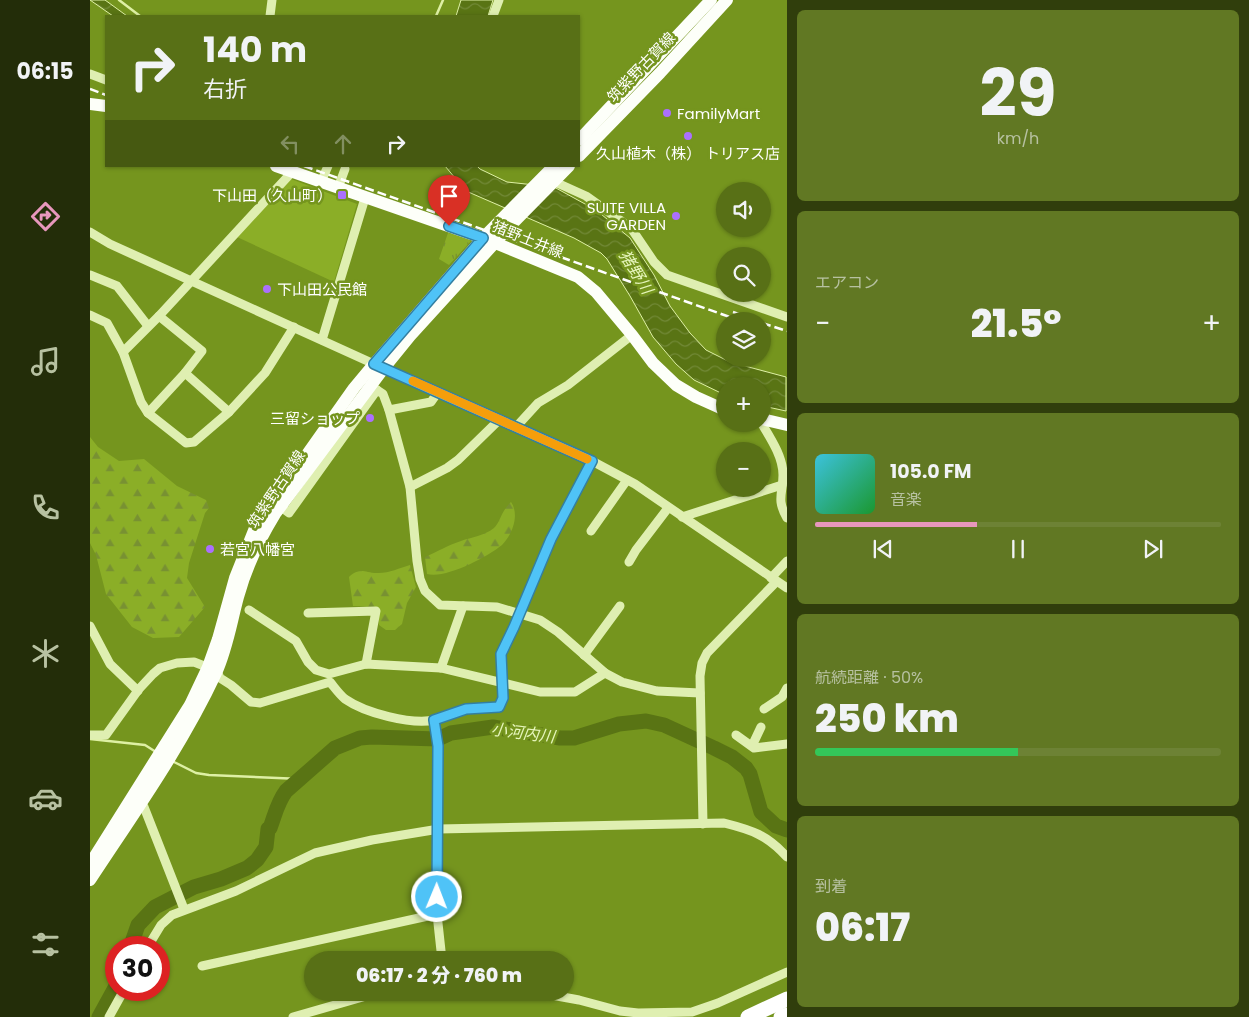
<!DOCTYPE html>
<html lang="ja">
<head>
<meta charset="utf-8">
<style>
  :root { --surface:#587016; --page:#617823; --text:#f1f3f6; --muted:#b7c1a1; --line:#6d8235; --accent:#e797bd }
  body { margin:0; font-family:Poppins,"Noto Sans JP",sans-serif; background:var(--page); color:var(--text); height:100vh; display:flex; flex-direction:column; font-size:19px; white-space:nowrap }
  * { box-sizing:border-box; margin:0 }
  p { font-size:16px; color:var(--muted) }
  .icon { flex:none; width:28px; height:28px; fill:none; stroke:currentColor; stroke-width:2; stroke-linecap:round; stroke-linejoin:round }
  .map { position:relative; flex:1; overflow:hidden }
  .panel { display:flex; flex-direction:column; gap:10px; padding:10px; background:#303e0c; width:462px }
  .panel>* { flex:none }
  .hud { position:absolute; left:15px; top:15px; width:475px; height:152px; border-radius:0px; box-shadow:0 1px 4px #0004; background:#587016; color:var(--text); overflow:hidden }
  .tools { position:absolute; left:626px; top:182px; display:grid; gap:10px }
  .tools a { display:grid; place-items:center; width:55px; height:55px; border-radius:50%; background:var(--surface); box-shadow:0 1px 4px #0004; font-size:25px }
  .speed { position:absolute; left:15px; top:936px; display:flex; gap:10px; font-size:25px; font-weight:700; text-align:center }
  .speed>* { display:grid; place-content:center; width:65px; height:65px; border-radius:50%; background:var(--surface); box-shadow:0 1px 4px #0004; line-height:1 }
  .speed .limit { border:8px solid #d22; background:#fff; color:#111 }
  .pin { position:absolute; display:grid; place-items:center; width:42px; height:42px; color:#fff; margin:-51px -21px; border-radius:50% 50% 50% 0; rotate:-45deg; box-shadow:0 0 5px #0007 }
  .pin .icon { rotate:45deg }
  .me { position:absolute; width:55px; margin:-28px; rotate:1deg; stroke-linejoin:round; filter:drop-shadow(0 0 4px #0008) }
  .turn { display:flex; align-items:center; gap:18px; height:105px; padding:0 15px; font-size:22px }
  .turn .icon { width:65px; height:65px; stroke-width:2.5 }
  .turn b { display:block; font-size:35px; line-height:42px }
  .lanes { display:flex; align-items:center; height:48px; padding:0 15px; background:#0003; justify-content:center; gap:25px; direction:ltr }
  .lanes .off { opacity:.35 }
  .big { font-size:38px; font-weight:800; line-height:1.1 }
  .panel .widget { flex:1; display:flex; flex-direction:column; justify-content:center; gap:8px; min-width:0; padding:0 18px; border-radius:8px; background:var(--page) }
  .panel .dial { align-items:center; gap:0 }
  .dial b { font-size:65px; line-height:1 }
  .song { display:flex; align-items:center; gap:15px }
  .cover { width:60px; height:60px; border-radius:8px; background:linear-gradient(135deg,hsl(190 70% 55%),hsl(130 70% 35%)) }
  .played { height:5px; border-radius:2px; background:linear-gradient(90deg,var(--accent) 40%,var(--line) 40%) }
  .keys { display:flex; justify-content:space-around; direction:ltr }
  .heat { display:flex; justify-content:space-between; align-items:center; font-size:28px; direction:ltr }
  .charge { height:8px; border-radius:4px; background:linear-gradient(90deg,#34c759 50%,var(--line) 0) }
  .trip { position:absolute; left:214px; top:951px; width:270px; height:50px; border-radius:25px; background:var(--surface); box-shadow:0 1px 4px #0004; font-weight:800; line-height:50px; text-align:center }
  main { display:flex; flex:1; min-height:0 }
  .dock { display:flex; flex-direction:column; width:90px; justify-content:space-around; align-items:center; background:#232d09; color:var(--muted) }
  .dock .icon { width:35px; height:35px }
  .dock .selected { color:var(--accent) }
  .dock b { font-size:22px; color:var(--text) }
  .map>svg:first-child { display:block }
  .grass { fill:url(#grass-tufts) }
  .forest { fill:url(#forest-firs) }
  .garden { fill:#8bae27 }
  .water { fill:url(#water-waves); stroke:#def0a4 }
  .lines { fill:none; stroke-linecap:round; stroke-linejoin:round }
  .stream { stroke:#def0a4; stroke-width:2.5 }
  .river { stroke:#597414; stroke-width:15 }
  .minor { stroke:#dfefb1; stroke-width:9 }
  .major { stroke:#fdfff9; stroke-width:12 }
  .highway { stroke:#fff; stroke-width:15 }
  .rail { stroke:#fff; stroke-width:2.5; stroke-dasharray:9 4; stroke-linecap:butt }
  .route-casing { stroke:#337fa1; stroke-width:12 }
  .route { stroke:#4fc3f7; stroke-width:9 }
  .slow { stroke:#f59e0b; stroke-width:9 }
  .poi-dot { fill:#ab70fe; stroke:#75951e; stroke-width:2 }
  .labels { text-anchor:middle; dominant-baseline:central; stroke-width:5; stroke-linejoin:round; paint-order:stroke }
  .street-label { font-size:15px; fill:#fff; stroke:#75951e }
  .poi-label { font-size:15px; fill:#fff; stroke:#75951e; text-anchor:start }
  .water-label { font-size:16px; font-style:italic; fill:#e7f6bd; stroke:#75951e }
</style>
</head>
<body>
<main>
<nav class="dock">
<b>06:15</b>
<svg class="icon selected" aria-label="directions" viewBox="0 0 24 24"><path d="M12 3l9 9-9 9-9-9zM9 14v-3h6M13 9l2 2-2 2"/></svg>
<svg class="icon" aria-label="music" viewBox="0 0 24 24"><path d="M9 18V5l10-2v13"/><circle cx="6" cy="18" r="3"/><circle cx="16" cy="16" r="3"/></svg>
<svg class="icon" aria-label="phone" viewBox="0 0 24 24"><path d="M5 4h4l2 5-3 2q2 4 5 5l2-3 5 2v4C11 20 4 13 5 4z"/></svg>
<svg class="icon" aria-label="climate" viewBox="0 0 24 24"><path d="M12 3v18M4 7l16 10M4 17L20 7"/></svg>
<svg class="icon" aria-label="car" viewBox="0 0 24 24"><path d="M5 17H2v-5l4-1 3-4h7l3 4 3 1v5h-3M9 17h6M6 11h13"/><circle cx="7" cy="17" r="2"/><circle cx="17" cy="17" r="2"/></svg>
<svg class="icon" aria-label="filters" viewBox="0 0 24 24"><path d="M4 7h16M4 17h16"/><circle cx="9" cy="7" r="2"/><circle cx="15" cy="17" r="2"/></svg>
</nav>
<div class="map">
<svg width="697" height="1017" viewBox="0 0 697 1017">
  <defs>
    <pattern id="grass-tufts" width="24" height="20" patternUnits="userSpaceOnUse" patternTransform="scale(1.25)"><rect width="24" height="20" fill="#8bae27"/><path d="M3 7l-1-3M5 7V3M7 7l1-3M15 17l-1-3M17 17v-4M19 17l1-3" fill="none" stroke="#789132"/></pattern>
    <pattern id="forest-firs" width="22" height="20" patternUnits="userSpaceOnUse" patternTransform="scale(1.25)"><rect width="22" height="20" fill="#8bae27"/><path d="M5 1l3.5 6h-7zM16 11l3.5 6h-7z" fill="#789132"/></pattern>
    <pattern id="water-waves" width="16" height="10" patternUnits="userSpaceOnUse" patternTransform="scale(1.25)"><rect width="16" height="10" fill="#597414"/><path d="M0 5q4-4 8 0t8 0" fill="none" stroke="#728937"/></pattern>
  </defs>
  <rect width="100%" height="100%" fill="#75951e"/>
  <polygon class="grass" points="358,233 373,236 381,241 359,265 349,259"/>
  <g class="forest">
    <polygon points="0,437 8,447 29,461 54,459 87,486 116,500 119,508 115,513 99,563 97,578 115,607 89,637 63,638 42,627 16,594 6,555 0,543"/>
    <path d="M421 502C430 515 422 535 412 545 397 557 356 579 337 574L335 557C347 552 358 545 371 541 382 537 394 536 404 528 410 523 411 511 421 502Z"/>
    <path d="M320 565 326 587 317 603 312 624 305 630H296L289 625 288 607 263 606 259 577C271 566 275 574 289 573 299 573 310 568 320 565Z"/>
  </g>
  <polygon class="garden" points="201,179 267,204 244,282 147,237"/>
  <g class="water">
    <polygon points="0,0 15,0 37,16 23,16"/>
    <polygon points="371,0 403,0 398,16 366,16"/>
    <polygon points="355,166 387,166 390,169 417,182 464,187 506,210 540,238 564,275 580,306 600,333 616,350 640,362 696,377 696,411 673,406 672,386 635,386 635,395 604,380 586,364 563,337 540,296 517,259 511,253 484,238 376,191"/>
  </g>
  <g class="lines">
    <g class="stream">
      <polyline points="29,0 50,16"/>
      <polyline points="346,16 353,0"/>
      <polyline points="0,739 55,745 66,752"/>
      <polyline points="82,761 106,773 119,775 211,779"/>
    </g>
    <g class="river">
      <path d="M40 948 48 925 65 907 104 887 131 879 157 868 167 860 176 847 178 829 180 828C185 815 187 803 196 791L245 748 270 738 282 737 348 739 361 733 403 727 470 738H484L529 724 556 721 574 725 624 748 642 757 656 768 660 774 671 812 686 826 697 830"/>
      <polyline points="9,1017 26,986"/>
    </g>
    <g class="minor">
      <polyline points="180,16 182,0"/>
      <polyline points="403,16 409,0"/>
      <polyline points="0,74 16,80"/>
      <polyline points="231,182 238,166"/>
      <polyline points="465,182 496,196 541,228 564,262 577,275 697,317"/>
      <polyline points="248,188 255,169"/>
      <polyline points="0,232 20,244 284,364 502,461 545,484 697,588"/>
      <polyline points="0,275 27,286 58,326"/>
      <polyline points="0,315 17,323 33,352 51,402 58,413 96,443 104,442 139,412 175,373 204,327"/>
      <polyline points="232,340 275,198"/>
      <polyline points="33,352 69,316 202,172"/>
      <polyline points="95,373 139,412"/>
      <polyline points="280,387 287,390 293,394 299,410 320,487 327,561 330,579 335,591 350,605 407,607 450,620 468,632 515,673 532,682 567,691 610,693"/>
      <polyline points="299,410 341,402 348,392"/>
      <polyline points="58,413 95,373 112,351 69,316"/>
      <path d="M672 424C681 439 693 457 693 475 693 494 686 499 697 518"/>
      <polyline points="426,427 448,403 478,385 542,335"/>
      <polyline points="320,487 357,468 368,460 409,420"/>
      <polyline points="191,507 199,513 287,390"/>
      <polyline points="592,517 692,485"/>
      <polyline points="501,531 537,480"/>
      <polyline points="539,562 546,550 578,508"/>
      <polyline points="681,578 697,561"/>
      <polyline points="159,610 206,641 218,662 226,670 239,674 276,664 351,668 450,692 485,692 515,673"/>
      <polyline points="218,613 286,611 276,664"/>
      <polyline points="0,626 20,664 48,691"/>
      <polyline points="494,655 530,606"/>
      <polyline points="351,668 373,606"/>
      <polyline points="674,709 692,697 697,688"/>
      <polyline points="344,720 348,745 347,914 352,960"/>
      <path d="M0 735H16L49 689 63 674 70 668 87 663 104 662 127 671 130 678 141 685 161 702 170 703 240 682C245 688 249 694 255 699 275 713 321 725 345 720 355 718 364 712 374 710 385 707 398 708 409 707L413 698 411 654 430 613 461 539 502 461"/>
      <polyline points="646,735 664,748 697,744"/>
      <polyline points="662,746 671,727"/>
      <polyline points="49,803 54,807 94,909"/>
      <polyline points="613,824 610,676 612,663 617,653 686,582"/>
      <path d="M57 948 71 925 82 915 146 891 225 853 282 840 349 829 634 823C662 830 677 835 697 857"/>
      <polyline points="112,966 347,914"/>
      <polyline points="445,992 489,1000 530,1011 548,1013 602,1012 628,1003 697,972"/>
      <polyline points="19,1017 34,990"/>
      <polyline points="203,1017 290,992"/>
    </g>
    <g class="major">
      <polyline points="0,104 16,106"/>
      <polyline points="489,140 621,0"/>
      <polyline points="489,156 570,73 637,0"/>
      <polyline points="186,166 393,238 488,277 506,292 542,335 563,363 586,385 606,397 635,410"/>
      <polyline points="672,419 697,425"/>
      <polyline points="0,864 100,705 118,667 128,639 145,578 165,528 264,388 284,364 393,238 464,166"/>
      <path d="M0 880C44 813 92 746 126 673 137 649 141 623 148 597 156 568 169 540 185 514L294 368 320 336 421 225 479 166"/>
    </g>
    <g class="highway">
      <polyline points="658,1017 697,999"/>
      <polyline points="691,1017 697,1015"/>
    </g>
    <g class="rail">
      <polyline points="0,89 16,95"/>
      <polyline points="214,166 651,321"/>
      <polyline points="643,312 669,321"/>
      <polyline points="672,323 697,331"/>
    </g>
  </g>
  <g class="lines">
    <defs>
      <polyline id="route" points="347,897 348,746 344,720 376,709 409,707 413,698 411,654 424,627 461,539 502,461 284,364 393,238 359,226"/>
    </defs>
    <use href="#route" class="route-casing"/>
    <use href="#route" class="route"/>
    <polyline class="slow" points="323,381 497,459"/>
  </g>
  <g class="poi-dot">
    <circle cx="577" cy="113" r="5"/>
    <circle cx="598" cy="136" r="5"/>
    <rect x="247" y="190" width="10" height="10" rx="2.5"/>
    <circle cx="586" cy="216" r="5"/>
    <circle cx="177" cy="289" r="5"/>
    <circle cx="280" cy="418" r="5"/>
    <circle cx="120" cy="549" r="5"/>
  </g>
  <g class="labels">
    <g class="street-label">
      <text transform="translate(551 67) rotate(-46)">筑紫野古賀線</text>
      <text transform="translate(438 239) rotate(22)">猪野土井線</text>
      <text transform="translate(186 489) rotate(-56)">筑紫野古賀線</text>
    </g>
    <g class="poi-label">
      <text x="587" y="113">FamilyMart</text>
      <text x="598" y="153" text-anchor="middle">久山植木（株） トリアス店</text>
      <text x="242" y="195" text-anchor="end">下山田（久山町）</text>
      <text x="576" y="207" text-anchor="end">SUITE VILLA<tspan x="576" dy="17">GARDEN</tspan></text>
      <text x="187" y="289">下山田公民館</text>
      <text x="270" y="418" text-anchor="end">三留ショップ</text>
      <text x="130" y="549">若宮八幡宮</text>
    </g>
    <g class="water-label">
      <text transform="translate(546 272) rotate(58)">猪野川</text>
      <text transform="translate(433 733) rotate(7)">小河内川</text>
    </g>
  </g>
</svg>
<div class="tools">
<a><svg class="icon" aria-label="sound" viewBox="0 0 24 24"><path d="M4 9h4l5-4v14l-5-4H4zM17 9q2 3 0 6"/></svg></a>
<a><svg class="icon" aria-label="search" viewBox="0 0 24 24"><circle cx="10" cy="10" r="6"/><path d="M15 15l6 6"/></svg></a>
<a><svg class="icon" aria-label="layers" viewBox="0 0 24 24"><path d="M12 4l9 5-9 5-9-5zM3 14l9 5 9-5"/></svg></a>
<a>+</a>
<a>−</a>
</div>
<div class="speed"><div class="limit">30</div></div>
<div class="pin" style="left:359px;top:226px;background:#d93025"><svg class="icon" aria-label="arrive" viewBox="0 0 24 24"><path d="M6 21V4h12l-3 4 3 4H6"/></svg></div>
<svg class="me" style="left:347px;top:897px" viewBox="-20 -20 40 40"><circle r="17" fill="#4fc3f7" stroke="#fff" stroke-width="3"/><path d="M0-11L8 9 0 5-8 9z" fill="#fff"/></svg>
<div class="trip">06:17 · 2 分 · 760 m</div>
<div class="hud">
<div class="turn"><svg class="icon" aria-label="right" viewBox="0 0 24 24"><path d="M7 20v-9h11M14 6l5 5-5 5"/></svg><div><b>140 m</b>右折</div></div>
<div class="lanes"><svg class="icon off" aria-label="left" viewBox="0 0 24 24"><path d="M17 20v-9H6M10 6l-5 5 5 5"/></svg><svg class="icon off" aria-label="ahead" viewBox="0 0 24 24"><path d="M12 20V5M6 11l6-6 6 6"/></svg><svg class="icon" aria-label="right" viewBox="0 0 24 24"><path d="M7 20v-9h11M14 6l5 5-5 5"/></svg></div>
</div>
</div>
<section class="panel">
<div class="widget dial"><b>29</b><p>km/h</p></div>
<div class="widget"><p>エアコン</p>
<div class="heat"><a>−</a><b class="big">21.5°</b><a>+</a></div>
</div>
<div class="widget">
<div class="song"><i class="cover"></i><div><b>105.0 FM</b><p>音楽</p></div></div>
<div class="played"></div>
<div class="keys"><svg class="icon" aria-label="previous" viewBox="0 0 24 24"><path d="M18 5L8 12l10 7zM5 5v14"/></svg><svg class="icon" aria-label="pause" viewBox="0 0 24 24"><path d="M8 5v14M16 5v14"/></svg><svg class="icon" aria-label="next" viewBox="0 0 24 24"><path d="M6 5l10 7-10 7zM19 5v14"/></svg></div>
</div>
<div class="widget"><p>航続距離 · 50%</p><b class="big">250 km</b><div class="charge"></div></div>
<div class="widget"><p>到着</p><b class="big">06:17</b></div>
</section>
</main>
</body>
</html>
